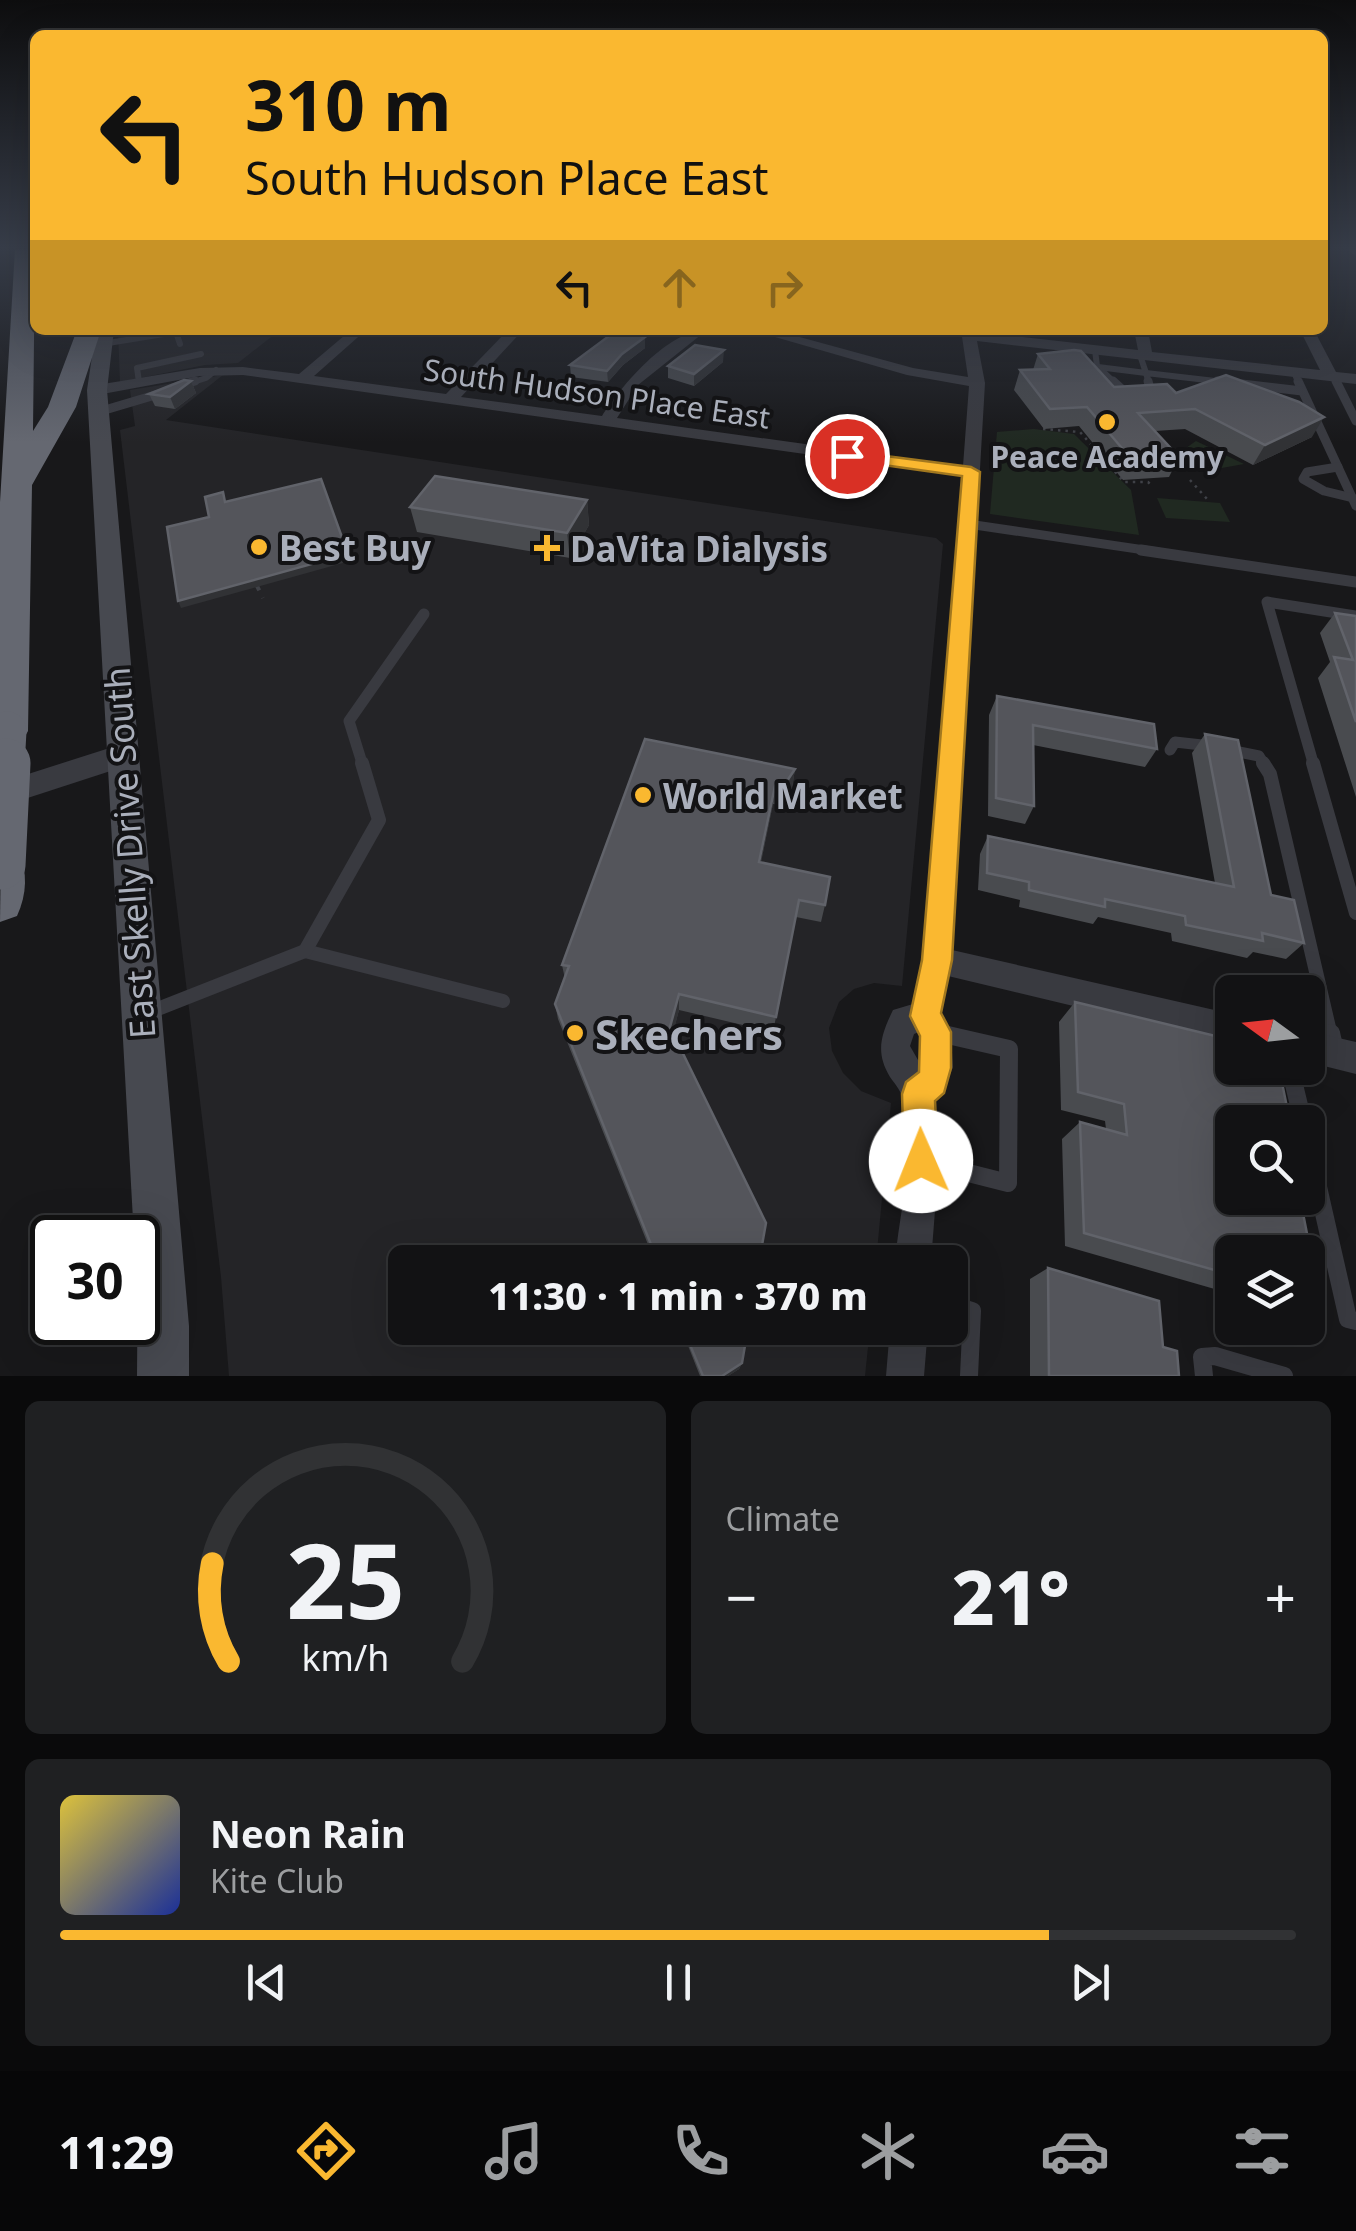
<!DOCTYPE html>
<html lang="en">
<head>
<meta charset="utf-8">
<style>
  :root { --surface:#121214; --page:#1f2022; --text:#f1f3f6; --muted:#9c9ea0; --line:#313234; --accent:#fab830 }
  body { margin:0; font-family:"Noto Sans",sans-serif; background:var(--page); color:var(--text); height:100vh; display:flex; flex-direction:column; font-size:38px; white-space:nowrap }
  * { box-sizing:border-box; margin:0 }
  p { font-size:32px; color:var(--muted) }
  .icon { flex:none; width:55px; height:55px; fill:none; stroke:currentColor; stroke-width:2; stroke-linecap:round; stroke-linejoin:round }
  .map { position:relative; height:1376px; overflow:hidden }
  .details { display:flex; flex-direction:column; gap:25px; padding:25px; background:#0a0a0b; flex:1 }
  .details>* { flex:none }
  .guide { position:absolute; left:30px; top:30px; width:1298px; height:305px; border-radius:15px; box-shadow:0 10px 40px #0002,0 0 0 2px var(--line); background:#fab830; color:#111; overflow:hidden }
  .needle { width:65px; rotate:285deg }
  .controls { position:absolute; left:1215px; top:975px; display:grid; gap:20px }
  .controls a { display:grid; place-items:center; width:110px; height:110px; border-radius:15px; background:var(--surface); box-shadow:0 10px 40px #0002,0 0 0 2px var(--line); font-size:50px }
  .speed { position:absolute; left:30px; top:1215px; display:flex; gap:20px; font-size:50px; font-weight:700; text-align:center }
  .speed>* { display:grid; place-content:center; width:130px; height:130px; border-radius:50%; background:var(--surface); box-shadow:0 10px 40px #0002,0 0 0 2px var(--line); line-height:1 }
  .speed .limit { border:5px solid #111; border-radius:15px; background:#fff; color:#111 }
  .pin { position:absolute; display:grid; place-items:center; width:85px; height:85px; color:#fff; margin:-42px; border:5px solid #fff; border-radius:50%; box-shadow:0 2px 10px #0007 }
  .me { position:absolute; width:110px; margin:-55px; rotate:359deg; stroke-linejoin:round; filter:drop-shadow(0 0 8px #0008) }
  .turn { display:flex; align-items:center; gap:35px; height:210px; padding:0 50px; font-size:45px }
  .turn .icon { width:130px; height:130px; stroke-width:2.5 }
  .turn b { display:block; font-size:70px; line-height:85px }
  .lanes { display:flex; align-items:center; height:95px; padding:0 50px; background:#0003; justify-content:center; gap:50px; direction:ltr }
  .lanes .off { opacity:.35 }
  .big { font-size:75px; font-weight:800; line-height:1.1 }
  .details .widget { flex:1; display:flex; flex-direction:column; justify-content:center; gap:15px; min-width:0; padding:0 35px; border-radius:15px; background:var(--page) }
  .details .dial { align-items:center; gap:0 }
  .dial svg { height:260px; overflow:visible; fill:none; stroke:var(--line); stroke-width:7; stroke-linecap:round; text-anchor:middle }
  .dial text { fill:var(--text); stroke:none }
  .song { display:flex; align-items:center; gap:30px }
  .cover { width:120px; height:120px; border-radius:15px; background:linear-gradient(135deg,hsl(50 70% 55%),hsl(230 70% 35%)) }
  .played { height:10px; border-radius:5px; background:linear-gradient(90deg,var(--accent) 80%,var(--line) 80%) }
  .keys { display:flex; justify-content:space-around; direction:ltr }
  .heat { display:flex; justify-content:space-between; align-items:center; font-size:55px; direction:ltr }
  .details .tiles { flex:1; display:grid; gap:25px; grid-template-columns:1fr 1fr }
  .widget:last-child { grid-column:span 2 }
  .trip { position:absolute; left:388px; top:1245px; width:580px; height:100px; border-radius:15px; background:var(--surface); box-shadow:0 10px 40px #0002,0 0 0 2px var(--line); font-weight:800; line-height:100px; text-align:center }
  .dock { display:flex; height:160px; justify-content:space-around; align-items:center; background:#070708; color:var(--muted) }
  .dock .icon { width:70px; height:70px }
  .dock .selected { color:var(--accent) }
  .dock b { font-size:45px; color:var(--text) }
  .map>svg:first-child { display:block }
  .built { fill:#242427 }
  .green { fill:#202921 }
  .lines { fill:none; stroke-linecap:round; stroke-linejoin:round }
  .path-far1 { stroke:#3f4147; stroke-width:2.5; stroke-dasharray:2.5 5; stroke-linecap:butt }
  .path { stroke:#3f4147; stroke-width:4; stroke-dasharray:5 8; stroke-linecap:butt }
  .service-far4 { stroke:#393a40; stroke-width:6 }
  .service-far3 { stroke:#393a40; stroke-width:9 }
  .service-far2 { stroke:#393a40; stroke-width:11 }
  .service-far1 { stroke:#393a40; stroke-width:14 }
  .service { stroke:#393a40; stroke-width:18 }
  .minor { fill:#393a40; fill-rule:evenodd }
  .tertiary { fill:#393a40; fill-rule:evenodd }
  .secondary { fill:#474950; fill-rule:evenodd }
  .motorway { fill:#656871; fill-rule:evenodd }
  .motorway-bridge-far1 { stroke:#656871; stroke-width:39 }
  .motorway-bridge { stroke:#656871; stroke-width:49 }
  .wall { fill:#494b4f }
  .shaded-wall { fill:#313235 }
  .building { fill:#54555b; stroke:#61636a; stroke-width:2.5 }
  .route { fill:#fab830; stroke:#a2781f; stroke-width:2.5 }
  .poi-dot { fill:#fab830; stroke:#131315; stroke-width:4 }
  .labels { text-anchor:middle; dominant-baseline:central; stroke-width:8; stroke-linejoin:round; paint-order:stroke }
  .far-street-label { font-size:30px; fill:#aaafbb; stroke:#131315 }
  .far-poi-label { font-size:30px; font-weight:bold; fill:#aaafbb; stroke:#131315 }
  .poi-label { font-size:35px; font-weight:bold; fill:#aaafbb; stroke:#131315; text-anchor:start }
  .street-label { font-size:35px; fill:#aaafbb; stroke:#131315 }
  .near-poi-label { font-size:42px; font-weight:bold; fill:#aaafbb; stroke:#131315; text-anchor:start }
</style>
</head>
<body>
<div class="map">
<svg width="1356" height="1376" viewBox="0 0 1356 1376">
  <rect width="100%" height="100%" fill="#18181a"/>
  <g class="built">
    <polygon points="118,330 280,330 238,363 205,365 120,382"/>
    <polygon points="223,375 166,420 936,538 943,544 902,986 874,983 854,989 839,1002 829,1028 832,1051 843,1073 861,1091 891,1103 876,1262 405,1262 405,1328 870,1328 865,1376 229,1376 221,1277 120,430 135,426 130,390"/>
  </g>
  <g class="green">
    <polygon points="1034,429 1074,434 1131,490 1139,535 990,514 997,432"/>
    <polygon points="1196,441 1244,464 1205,471 1186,448"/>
    <polygon points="1157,498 1220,503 1230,522 1166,518"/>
  </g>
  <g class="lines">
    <g class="path-far1">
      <polyline points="1043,429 1080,432 1124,482 1148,482 1152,486"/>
      <polyline points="1190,480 1208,500"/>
    </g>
    <polyline class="path" points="257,586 263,598"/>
    <g class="service-far4">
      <polyline points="102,344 176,332 180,344"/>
      <polyline points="1095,350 1097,366 1116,384"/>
      <polyline points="1098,367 1146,373 1140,355"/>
      <polyline points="1294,372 1299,384"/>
      <polyline points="1334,377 1337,384"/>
      <polyline points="139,382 137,368 201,354"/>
      <polyline points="187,384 206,378 216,370"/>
      <polyline points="1149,384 1146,373 1224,382"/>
    </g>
    <g class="service-far3">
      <polyline points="1113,381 1126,393"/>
      <polyline points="1217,381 1224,382"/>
      <polyline points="1298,381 1356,506"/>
      <polyline points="1336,381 1356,421"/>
      <polyline points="1242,384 1302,391"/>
      <polyline points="179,386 195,381"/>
      <polyline points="1144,394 1150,389 1148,381"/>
      <polyline points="98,412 162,393"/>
      <polyline points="1338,467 1307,472 1303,479 1324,491 1353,498"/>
      <polyline points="968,524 1158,552"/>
    </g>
    <g class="service-far2">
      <polyline points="1141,550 1356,582"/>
      <polyline points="1170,750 1175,742 1211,746"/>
      <polyline points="1229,750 1259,756 1265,766"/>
      <polyline points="363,766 349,721 424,614"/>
      <polyline points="1314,766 1267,602 1356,616"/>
    </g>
    <g class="service-far1">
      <polyline points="1263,763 1270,774 1331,1036"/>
      <polyline points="1313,763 1356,913"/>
      <polyline points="305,951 503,1001"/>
      <polyline points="150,1012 305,951 379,820 362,763"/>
      <polyline points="938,1033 950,1036"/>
    </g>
    <g class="service">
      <polyline points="1331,1033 1335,1051"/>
      <polyline points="1290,1068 1303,1122"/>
      <polyline points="1308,1143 1348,1319 1356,1321"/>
      <polyline points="925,1162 1008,1183 1009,1049 939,1033"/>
      <polyline points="950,1304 972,1311 969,1376"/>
      <polyline points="1204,1376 1202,1357 1215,1356 1284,1376"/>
    </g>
    <g class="minor">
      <polygon points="1346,249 1356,249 1356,256"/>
      <path d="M351 330H366L314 376 446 394 508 330H523L461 397 602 416C622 385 668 330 707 330L638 385 617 418 963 466 969 386 907 375 751 330H774L913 368 968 377 961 330 1138 350 1134 330H1148L1152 352 1320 370 1300 330H1314L1336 372 1356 374V384L977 341 985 383 952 950 1232 1014V1044L948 976 941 1012 951 1038 953 1067 943 1093 936 1100 939 1159 931 1262H895C899 1211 918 1148 902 1097 900 1089 894 1083 890 1077 875 1052 881 1035 893 1010L913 1004 923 960 962 476 243 375 200 376 97 395 89 390 97 385 200 368 243 367 299 374ZM919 1032 922 1067 910 1046 914 1034Z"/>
      <polygon points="1308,1031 1356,1042 1356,1074 1308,1062"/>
      <polygon points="890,1328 928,1328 924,1376 886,1376"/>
    </g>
    <polygon class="tertiary" points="122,744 132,748 137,756 132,764 0,807 0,783"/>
    <polygon class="secondary" points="96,330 114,330 107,390 189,1326 189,1376 137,1376 138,1238 134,1238 87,390"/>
    <g class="motorway">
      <polygon points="15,249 35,249 33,431 48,407 77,330 101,330 76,407 32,485 28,731 22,742 0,745 0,502"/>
      <path d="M1 844 18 850C28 872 27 894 17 916L0 922Z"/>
    </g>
    <polyline class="motorway-bridge-far1" points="5,766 7,731"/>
    <polyline class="motorway-bridge" points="1,865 6,763"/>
  </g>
  <g class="wall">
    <polygon points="648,330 673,330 664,336"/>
    <polygon points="645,337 645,348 623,365 608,382 571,377 570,365"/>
    <polygon points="1038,354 1114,387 1176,393 1312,437 1253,465 1185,429 1155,431 1179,457 1169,477 1123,480 1079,426 1044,429 1014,390 1020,370 1033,370"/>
    <polygon points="723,362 694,386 668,378 668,366"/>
    <polygon points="191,381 196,393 175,409 155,406 149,394"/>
    <polygon points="587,500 589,525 570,558 417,532 410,507"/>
    <polygon points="1335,613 1356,616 1356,797 1318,678 1330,662 1320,633"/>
    <polygon points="997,696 1157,749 1145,767 1033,745 1034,806 1025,824 988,816 989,715"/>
    <polygon points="1205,734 1271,895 1304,943 1286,959 1253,952 1247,958 1172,941 1171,933 1098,917 1093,924 1019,907 1020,900 978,890 980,854 988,836 1215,883 1192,753"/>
    <polygon points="795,769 792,788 780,805 773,804 761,862 825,905 821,922 796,917 773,1032 679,1010 673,1032 759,1262 655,1262 558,1019 555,1004 565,979 562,965"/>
    <polygon points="1075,1002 1232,1040 1232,1068 1279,1068 1290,1122 1232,1122 1232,1198 1300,1198 1320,1300 1308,1304 1308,1252 1232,1252 1232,1294 1065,1246 1062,1139 1080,1122 1106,1129 1105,1121 1061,1110 1059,1022"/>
    <polygon points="1048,1268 1163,1347 1179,1376 1030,1376 1030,1279"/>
    <polygon points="681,1328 748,1328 742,1363 739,1369 728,1376 700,1376"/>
  </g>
  <g class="shaded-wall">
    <polygon points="645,337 645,348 623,365 608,382 607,371 622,354"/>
    <polygon points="724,350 723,362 694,386 694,374"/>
    <polygon points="191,381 196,393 175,409 170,397"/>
    <polygon points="1324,417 1312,437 1253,465 1265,445"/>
    <polygon points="587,500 589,525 570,558 567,533"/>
    <polygon points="348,554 350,561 181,608 178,601"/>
    <polygon points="795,769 792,788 780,805 783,787"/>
    <polygon points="775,786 773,804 757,879 759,862"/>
    <polygon points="679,994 679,1010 671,1042 670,1027"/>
    <polygon points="742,1363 739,1369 728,1376 722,1376"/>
  </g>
  <g class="building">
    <polygon points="617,330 645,337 622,354 607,371 570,365"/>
    <polygon points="695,345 724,350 694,374 668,366"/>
    <polygon points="1074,350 1081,351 1114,387 1167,384 1176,393 1226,375 1299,402 1324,417 1265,445 1195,409 1138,413 1179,457 1132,460 1087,407 1050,409 1020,370 1050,369 1038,354"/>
    <polygon points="184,380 191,381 170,397 149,394"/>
    <polygon points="435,476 587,500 567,533 410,507"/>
    <polygon points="321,479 348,554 178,601 167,527 209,517 205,497 223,492 225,502"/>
    <polygon points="1335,613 1356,616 1356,722 1334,657 1353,660"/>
    <polygon points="997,696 1154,724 1157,749 1033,725 1034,806 996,798"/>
    <polygon points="1205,734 1238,740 1271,895 1294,900 1304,943 1262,933 1263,941 1186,925 1185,916 1105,899 1105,907 1029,890 1029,882 987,873 988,836 1234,887"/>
    <polygon points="645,739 795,769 783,787 775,786 759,862 830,877 825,905 799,900 776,1017 679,994 670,1027 766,1223 759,1262 658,1262 555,1004 569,966 562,965"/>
    <polygon points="1075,1002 1232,1040 1232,1068 1279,1068 1290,1122 1232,1122 1232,1198 1300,1198 1320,1300 1308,1296 1308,1252 1232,1252 1232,1275 1084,1233 1080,1122 1127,1135 1124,1104 1078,1092"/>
    <polygon points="1048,1268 1159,1301 1163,1347 1177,1351 1179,1376 1049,1376"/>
    <polygon points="683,1328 748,1328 742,1363 722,1376 703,1376"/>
  </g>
  <linearGradient id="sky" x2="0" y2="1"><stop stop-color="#0d0d0e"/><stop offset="0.56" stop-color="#373d49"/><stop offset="1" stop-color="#373d49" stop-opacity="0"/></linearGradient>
  <rect width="1356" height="442" fill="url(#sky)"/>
  <polygon class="route" points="847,451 971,467 980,472 952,960 941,1013 951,1032 951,1068 944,1093 935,1101 938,1161 933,1173 921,1178 909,1173 904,1161 902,1094 906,1082 919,1072 920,1036 910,1016 922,960 962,476 841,459 838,456"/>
  <g class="poi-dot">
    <circle cx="1107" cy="422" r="10"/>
    <circle cx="259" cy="547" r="10"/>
    <path d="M542 533h10v10h10v10h-10v10h-10v-10h-10v-10h10z"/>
    <circle cx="643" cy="795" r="10"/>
    <circle cx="575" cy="1033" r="10"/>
  </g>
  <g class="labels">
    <g class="far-street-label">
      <text transform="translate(597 393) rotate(8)">South Hudson Place East</text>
    </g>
    <g class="far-poi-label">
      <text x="1107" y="456">Peace Academy</text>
    </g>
    <g class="poi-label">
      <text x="279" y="547">Best Buy</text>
      <text x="570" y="548">DaVita Dialysis</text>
      <text x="663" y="795">World Market</text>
    </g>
    <g class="street-label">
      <text transform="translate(129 853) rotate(-94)">East Skelly Drive South</text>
    </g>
    <g class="near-poi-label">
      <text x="595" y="1033">Skechers</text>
    </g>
  </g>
</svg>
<div class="controls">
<a><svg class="needle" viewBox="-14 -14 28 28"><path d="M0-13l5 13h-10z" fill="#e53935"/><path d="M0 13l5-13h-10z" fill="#9c9ea0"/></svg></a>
<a><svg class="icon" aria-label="search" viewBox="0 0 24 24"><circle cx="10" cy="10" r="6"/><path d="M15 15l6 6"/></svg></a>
<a><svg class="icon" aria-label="layers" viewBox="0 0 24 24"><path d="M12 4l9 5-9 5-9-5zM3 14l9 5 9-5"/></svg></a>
</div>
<div class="speed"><div class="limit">30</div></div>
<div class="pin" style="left:847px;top:456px;background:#d93025"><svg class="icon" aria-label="arrive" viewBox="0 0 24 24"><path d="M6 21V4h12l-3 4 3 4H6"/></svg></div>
<svg class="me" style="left:921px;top:1161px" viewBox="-20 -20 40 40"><circle r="19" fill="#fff"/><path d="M0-13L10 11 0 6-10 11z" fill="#fab830"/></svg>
<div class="trip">11:30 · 1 min · 370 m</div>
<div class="guide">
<div class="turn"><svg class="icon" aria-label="left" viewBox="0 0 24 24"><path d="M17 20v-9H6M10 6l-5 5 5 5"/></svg><div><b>310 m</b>South Hudson Place East</div></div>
<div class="lanes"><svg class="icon" aria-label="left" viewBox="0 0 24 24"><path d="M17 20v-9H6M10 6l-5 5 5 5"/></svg><svg class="icon off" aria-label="ahead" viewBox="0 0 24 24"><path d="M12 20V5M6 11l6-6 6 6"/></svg><svg class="icon off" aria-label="right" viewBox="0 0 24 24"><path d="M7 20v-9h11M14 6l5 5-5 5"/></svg></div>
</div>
</div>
<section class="details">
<div class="tiles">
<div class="widget dial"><svg viewBox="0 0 100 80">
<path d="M14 69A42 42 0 1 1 86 69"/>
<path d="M14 69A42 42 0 0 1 9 39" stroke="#fab830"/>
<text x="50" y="56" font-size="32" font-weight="700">25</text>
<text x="50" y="72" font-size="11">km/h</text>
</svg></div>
<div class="widget"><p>Climate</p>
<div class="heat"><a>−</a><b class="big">21°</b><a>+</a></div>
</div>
<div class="widget">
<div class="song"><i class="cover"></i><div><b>Neon Rain</b><p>Kite Club</p></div></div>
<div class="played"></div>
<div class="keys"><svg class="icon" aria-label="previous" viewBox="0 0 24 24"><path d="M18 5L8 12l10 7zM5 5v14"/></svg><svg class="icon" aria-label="pause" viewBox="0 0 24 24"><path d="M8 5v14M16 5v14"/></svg><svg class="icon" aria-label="next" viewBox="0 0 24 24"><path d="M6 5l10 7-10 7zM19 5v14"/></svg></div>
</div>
</div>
</section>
<nav class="dock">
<b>11:29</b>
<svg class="icon selected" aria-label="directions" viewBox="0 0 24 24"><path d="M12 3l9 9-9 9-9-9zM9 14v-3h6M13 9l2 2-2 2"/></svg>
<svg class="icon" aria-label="music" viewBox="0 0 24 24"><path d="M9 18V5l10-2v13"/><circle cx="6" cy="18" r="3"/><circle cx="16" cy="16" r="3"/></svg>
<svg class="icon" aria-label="phone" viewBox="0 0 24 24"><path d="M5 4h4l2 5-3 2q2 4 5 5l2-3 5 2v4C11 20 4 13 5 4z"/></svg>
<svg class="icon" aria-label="climate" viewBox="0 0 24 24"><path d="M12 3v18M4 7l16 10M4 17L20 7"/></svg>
<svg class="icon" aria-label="car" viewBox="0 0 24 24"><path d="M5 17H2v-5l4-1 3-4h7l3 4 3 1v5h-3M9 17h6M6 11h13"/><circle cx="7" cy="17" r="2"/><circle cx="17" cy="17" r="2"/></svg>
<svg class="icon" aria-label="filters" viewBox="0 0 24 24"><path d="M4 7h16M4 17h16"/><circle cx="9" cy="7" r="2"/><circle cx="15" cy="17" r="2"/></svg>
</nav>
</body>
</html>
